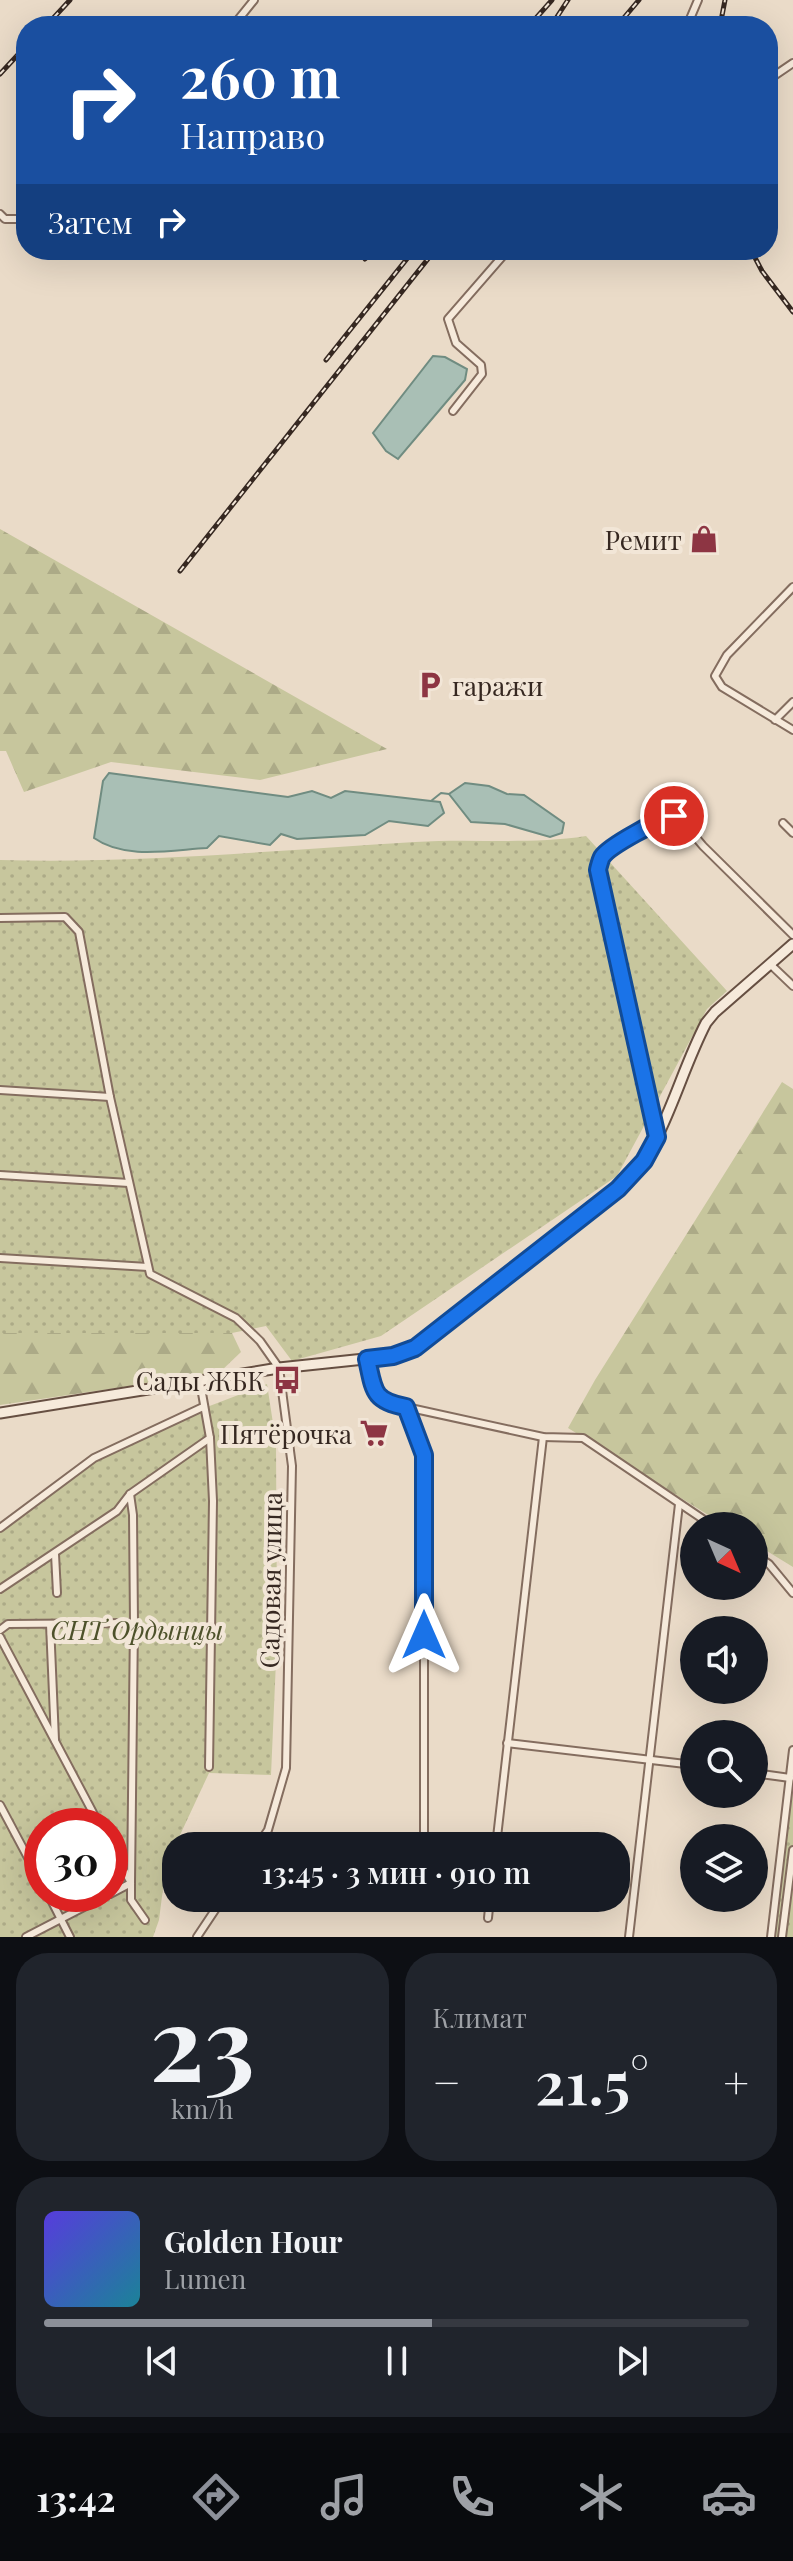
<!DOCTYPE html>
<html lang="ru">
<head>
<meta charset="utf-8">
<style>
  :root { --surface:#171b24; --page:#20242c; --text:#f1f3f6; --muted:#9ea1a6; --line:#363941; --accent:#8c9099 }
  body { margin:0; font-family:"Playfair Display",serif; background:var(--page); color:var(--text); height:100vh; display:flex; flex-direction:column; font-size:30px; white-space:nowrap }
  * { box-sizing:border-box; margin:0 }
  p { font-size:26px; color:var(--muted) }
  .icon { flex:none; width:44px; height:44px; fill:none; stroke:currentColor; stroke-width:2; stroke-linecap:round; stroke-linejoin:round }
  .map { position:relative; height:1937px; overflow:hidden }
  .side { display:flex; flex-direction:column; gap:16px; padding:16px; background:#0d0f14; flex:1 }
  .side>* { flex:none }
  .banner { position:absolute; left:16px; top:16px; width:762px; height:244px; border-radius:32px; box-shadow:0 8px 32px #0002; background:#1a4fa0; color:#fff; overflow:hidden }
  .needle { width:52px; rotate:136deg }
  .buttons { position:absolute; left:680px; top:1512px; display:grid; gap:16px }
  .buttons a { display:grid; place-items:center; width:88px; height:88px; border-radius:50%; background:var(--surface); box-shadow:0 8px 32px #0002; font-size:40px }
  .speed { position:absolute; left:24px; top:1808px; display:flex; gap:16px; font-size:40px; font-weight:700; text-align:center }
  .speed>* { display:grid; place-content:center; width:104px; height:104px; border-radius:50%; background:var(--surface); box-shadow:0 8px 32px #0002; line-height:1 }
  .speed .limit { border:12px solid #d22; background:#fff; color:#111 }
  .pin { position:absolute; display:grid; place-items:center; width:68px; height:68px; color:#fff; margin:-34px; border:4px solid #fff; border-radius:50%; box-shadow:0 2px 8px #0007 }
  .me { position:absolute; width:88px; margin:-44px; rotate:0deg; stroke-linejoin:round; filter:drop-shadow(0 0 6px #0008) }
  .turn { display:flex; align-items:center; gap:28px; height:168px; padding:0 32px; font-size:36px }
  .turn .icon { width:104px; height:104px; stroke-width:2.5 }
  .turn b { display:block; font-size:56px; line-height:68px }
  .then { display:flex; align-items:center; height:76px; padding:0 32px; background:#0003; gap:16px; font-size:30px }
  .big { font-size:60px; font-weight:600; line-height:1.1 }
  .side .widget { flex:1; display:flex; flex-direction:column; justify-content:center; gap:12px; min-width:0; padding:0 28px; border-radius:32px; background:var(--page) }
  .side .dial { align-items:center; gap:0 }
  .dial b { font-size:104px; line-height:1 }
  .song { display:flex; align-items:center; gap:24px }
  .cover { width:96px; height:96px; border-radius:12px; background:linear-gradient(135deg,hsl(250 70% 55%),hsl(190 70% 35%)) }
  .played { height:8px; border-radius:4px; background:linear-gradient(90deg,var(--accent) 55%,var(--line) 55%) }
  .keys { display:flex; justify-content:space-around; direction:ltr }
  .heat { display:flex; justify-content:space-between; align-items:center; font-size:44px; direction:ltr }
  .side .tiles { flex:1; display:grid; gap:16px; grid-template-columns:1fr 1fr }
  .widget:last-child { grid-column:span 2 }
  .trip { position:absolute; left:162px; top:1832px; width:468px; height:80px; border-radius:32px; background:var(--surface); box-shadow:0 8px 32px #0002; font-weight:600; line-height:80px; text-align:center }
  .tabs { display:flex; height:128px; justify-content:space-around; align-items:center; background:#090b0e; color:var(--muted) }
  .tabs .icon { width:56px; height:56px }
  .tabs .active { color:var(--accent) }
  .tabs b { font-size:36px; color:var(--text) }
  .map>svg:first-child { display:block }
  .forest { fill:url(#forest-firs) }
  .garden { fill:url(#garden-dots); fill-rule:evenodd }
  .water { fill:#a9bfb5; stroke:#708c81; stroke-width:2 }
  .lines { fill:none; stroke-linecap:round; stroke-linejoin:round }
  .stream { stroke:#708c81; stroke-width:2 }
  .street-casing { stroke:#846d5f; stroke-width:10 }
  .secondary-casing { stroke:#664f42; stroke-width:13 }
  .street { stroke:#f6eadb; stroke-width:6 }
  .secondary { stroke:#f6eadb; stroke-width:9 }
  .rail-casing { stroke:#362821; stroke-width:5 }
  .rail { stroke:#f2e6d7; stroke-width:2; stroke-dasharray:6; stroke-linecap:butt }
  .route-casing { stroke:#114b97; stroke-width:20 }
  .route { stroke:#1a73e8; stroke-width:14 }
  .labels { text-anchor:middle; dominant-baseline:central; stroke-width:8; stroke-linejoin:round; paint-order:stroke }
  .poi-label { font-size:26px; fill:#362821; stroke:#f2e6d7; text-anchor:end }
  .street-label { font-size:26px; fill:#362821; stroke:#f2e6d7 }
  .park-label { font-size:26px; font-style:italic; fill:#4d512a; stroke:#f2e6d7 }
</style>
</head>
<body>
<div class="map">
<svg width="793" height="1937" viewBox="0 0 793 1937">
  <defs>
    <pattern id="forest-firs" width="22" height="20" patternUnits="userSpaceOnUse" patternTransform="scale(2)"><rect width="22" height="20" fill="#c7c69d"/><path d="M5 1l3.5 6h-7zM16 11l3.5 6h-7z" fill="#acaa87"/></pattern>
    <pattern id="garden-dots" width="8" height="8" patternUnits="userSpaceOnUse" patternTransform="scale(2)"><rect width="8" height="8" fill="#c7c69d"/><path d="M2 2h.1M6 6h.1" fill="none" stroke="#acaa87" stroke-width="1.8" stroke-linecap="round"/></pattern>
  </defs>
  <rect width="100%" height="100%" fill="#eadbc8"/>
  <g class="forest">
    <polygon points="0,529 371,740 387,749 260,780 111,762 24,792 6,751 0,751"/>
    <polygon points="782,1082 793,1089 793,1567 754,1543 754,1526 726,1526 568,1428 595,1380"/>
    <polygon points="0,1323 220,1328 232,1333 241,1352 219,1373 0,1405"/>
  </g>
  <g class="garden">
    <path d="M586 836 727 991 707 1009 617 1176 381 1336 292 1361 266 1326 232 1333H0V860C138 864 277 850 415 842 472 838 530 845 586 836Z"/>
    <path d="M267 1384 276 1443 277 1638 271 1775 209 1773 166 1865 159 1920 153 1937H0V1531L80 1470 165 1423ZM42 1826H110V1894H42Z"/>
    <polygon points="793,1785 793,1937 774,1937"/>
  </g>
  <g class="water">
    <polygon points="433,356 445,357 467,369 465,380 398,459 386,451 373,433"/>
    <path d="M109 773 288 797 312 791 331 798 345 791 431 801 440 802 444 813 428 826 389 821 365 835 297 839 281 834 270 845 219 836 207 848C171 850 125 860 94 838L103 781Z"/>
    <polygon points="465,783 489,786 507,794 524,795 564,823 562,833 550,837 505,824 471,822 449,794"/>
  </g>
  <g class="lines">
    <polyline class="stream" points="431,801 441,793 449,794"/>
    <defs>
      <g id="street">
        <polyline points="233,26 254,0"/>
        <polyline points="687,26 698,0"/>
        <polyline points="768,80 793,63"/>
        <polyline points="0,214 5,219 22,219 26,215"/>
        <polyline points="453,411 482,374 481,365 456,343 448,319 508,250"/>
        <polyline points="793,587 727,655 715,676 722,687 793,730"/>
        <polyline points="775,720 793,702"/>
        <polyline points="783,823 793,833"/>
        <polyline points="0,918 65,917 79,932 110,1097 150,1274 236,1318 260,1341 279,1368 292,1466 286,1768 268,1830 257,1846"/>
        <polyline points="770,964 793,986"/>
        <polyline points="0,1090 110,1097"/>
        <path d="M657 1137 600 881 598 870 601 858C621 842 649 820 674 816L682 821 703 846 793 935"/>
        <polyline points="0,1175 129,1183"/>
        <polyline points="0,1258 148,1267"/>
        <path d="M367 1359C370 1375 371 1391 383 1402L543 1437 583 1438 713 1526"/>
        <polyline points="406,1407 424,1455 424,1846"/>
        <polyline points="130,1494 133,1515 134,1623 131,1883 131,1900 145,1920"/>
        <polyline points="0,1528 94,1458 203,1407"/>
        <polyline points="55,1554 57,1593"/>
        <polyline points="754,1554 769,1564 793,1593"/>
        <polyline points="0,1589 117,1511 130,1494 210,1438 200,1382"/>
        <polyline points="50,1624 55,1740"/>
        <polyline points="0,1630 8,1624 134,1623"/>
        <polyline points="0,1637 100,1826"/>
        <polyline points="507,1743 694,1765"/>
        <polyline points="209,1767 213,1501 210,1438"/>
        <polyline points="754,1773 790,1778"/>
        <polyline points="0,1805 42,1884"/>
        <polyline points="110,1844 131,1883 110,1894"/>
        <polyline points="496,1846 543,1437"/>
        <polyline points="48,1894 70,1937"/>
        <polyline points="488,1918 490,1898"/>
        <polyline points="26,1937 109,1894"/>
        <polyline points="197,1937 223,1898"/>
        <polyline points="629,1937 679,1504"/>
        <polyline points="771,1937 793,1750"/>
        <polyline points="782,1937 793,1850"/>
      </g>
      <path id="secondary" d="M0 1413 279 1368 393 1356 415 1348 633 1176C668 1130 680 1073 706 1023L715 1012 793 944"/>
    </defs>
    <use href="#street" class="street-casing"/>
    <use href="#secondary" class="secondary-casing"/>
    <use href="#street" class="street"/>
    <use href="#secondary" class="secondary"/>
    <defs>
      <g id="rail">
        <polyline points="46,26 70,0"/>
        <polyline points="529,26 552,0"/>
        <polyline points="551,26 568,0"/>
        <polyline points="617,26 639,0"/>
        <polyline points="720,26 725,0"/>
        <polyline points="0,74 26,46"/>
        <polyline points="751,250 762,271 793,312"/>
        <polyline points="365,259 375,250"/>
        <polyline points="326,360 414,250"/>
        <polyline points="180,571 435,250"/>
      </g>
    </defs>
    <use href="#rail" class="rail-casing"/>
    <use href="#rail" class="rail"/>
  </g>
  <g class="lines">
    <defs>
      <path id="route" d="M424 1635V1455L406 1407C372 1401 374 1390 367 1359L393 1356 415 1348 618 1189 644 1161 657 1137 598 870C598 869 601 858 602 857 609 846 661 818 674 816"/>
    </defs>
    <use href="#route" class="route-casing"/>
    <use href="#route" class="route"/>
  </g>
  <defs>
    <symbol id="shop-bare" viewBox="-9 -9 18 18"><path d="M-5-2.5h2.3a2.7 3.5 0 0 1 5.4 0H5L5.5 6h-11ZM-1.5-2.5h3a1.5 2.3 0 0 0-3 0Z" fill="#8d3543" stroke="#f2e6d7" stroke-width="2.5" paint-order="stroke"/></symbol>
    <symbol id="parking-bare" viewBox="-9 -9 18 18"><path d="M-3.5-5.5H1a3.5 3.5 0 0 1 0 7H-1V5.5H-3.5ZM-1-3.4V-.6H.8a1.4 1.4 0 0 0 0-2.8Z" fill="#8d3543" stroke="#f2e6d7" stroke-width="2.5" paint-order="stroke"/></symbol>
    <symbol id="bus-bare" viewBox="-9 -9 18 18"><path d="M-5-6H5V4H4V6H2V4H-2V6H-4V4H-5ZM-3.5-4V0h7V-4ZM-3.5 1.2v1.5H-2V1.2ZM2 1.2v1.5H3.5V1.2Z" fill="#8d3543" stroke="#f2e6d7" stroke-width="2.5" paint-order="stroke"/></symbol>
    <symbol id="supermarket-bare" viewBox="-9 -9 18 18"><path d="M-6-5.5h2.5l.6 2H6L4.5 2H-2.5L-4.4-4H-6ZM-1.5 3.2a1.3 1.3 0 1 0 .1 0ZM3 3.2a1.3 1.3 0 1 0 .1 0Z" fill="#8d3543" stroke="#f2e6d7" stroke-width="2.5" paint-order="stroke"/></symbol>
  </defs>
  <g fill-rule="evenodd">
    <use href="#shop-bare" x="684" y="519" width="40" height="40"/>
    <use href="#parking-bare" x="410" y="665" width="40" height="40"/>
    <use href="#bus-bare" x="267" y="1360" width="40" height="40"/>
    <use href="#supermarket-bare" x="354" y="1413" width="40" height="40"/>
  </g>
  <g class="labels">
    <g class="poi-label">
      <text x="682" y="539">Ремит</text>
      <text x="452" y="685" text-anchor="start">гаражи</text>
      <text x="265" y="1380">Сады ЖБК</text>
      <text x="352" y="1433">Пятёрочка</text>
    </g>
    <g class="street-label">
      <text transform="translate(270 1580) rotate(-89)">Садовая улица</text>
    </g>
    <g class="park-label">
      <text x="137" y="1629">СНТ Ордынцы</text>
    </g>
  </g>
</svg>
<div class="buttons">
<a><svg class="needle" viewBox="-14 -14 28 28"><path d="M0-13l5 13h-10z" fill="#e53935"/><path d="M0 13l5-13h-10z" fill="#9ea1a6"/></svg></a>
<a><svg class="icon" aria-label="sound" viewBox="0 0 24 24"><path d="M4 9h4l5-4v14l-5-4H4zM17 9q2 3 0 6"/></svg></a>
<a><svg class="icon" aria-label="search" viewBox="0 0 24 24"><circle cx="10" cy="10" r="6"/><path d="M15 15l6 6"/></svg></a>
<a><svg class="icon" aria-label="layers" viewBox="0 0 24 24"><path d="M12 4l9 5-9 5-9-5zM3 14l9 5 9-5"/></svg></a>
</div>
<div class="speed"><div class="limit">30</div></div>
<div class="pin" style="left:674px;top:816px;background:#d93025"><svg class="icon" aria-label="arrive" viewBox="0 0 24 24"><path d="M6 21V4h12l-3 4 3 4H6"/></svg></div>
<svg class="me" style="left:424px;top:1635px" viewBox="-20 -20 40 40"><path d="M0-17L14 15 0 8-14 15z" fill="#1a73e8" stroke="#fff" stroke-width="4"/></svg>
<div class="trip">13:45 · 3 мин · 910 m</div>
<div class="banner">
<div class="turn"><svg class="icon" aria-label="right" viewBox="0 0 24 24"><path d="M7 20v-9h11M14 6l5 5-5 5"/></svg><div><b>260 m</b>Направо</div></div>
<div class="then">Затем<svg class="icon" aria-label="right" viewBox="0 0 24 24"><path d="M7 20v-9h11M14 6l5 5-5 5"/></svg></div>
</div>
</div>
<section class="side">
<div class="tiles">
<div class="widget dial"><b>23</b><p>km/h</p></div>
<div class="widget"><p>Климат</p>
<div class="heat"><a>−</a><b class="big">21.5°</b><a>+</a></div>
</div>
<div class="widget">
<div class="song"><i class="cover"></i><div><b>Golden Hour</b><p>Lumen</p></div></div>
<div class="played"></div>
<div class="keys"><svg class="icon" aria-label="previous" viewBox="0 0 24 24"><path d="M18 5L8 12l10 7zM5 5v14"/></svg><svg class="icon" aria-label="pause" viewBox="0 0 24 24"><path d="M8 5v14M16 5v14"/></svg><svg class="icon" aria-label="next" viewBox="0 0 24 24"><path d="M6 5l10 7-10 7zM19 5v14"/></svg></div>
</div>
</div>
</section>
<nav class="tabs">
<b>13:42</b>
<svg class="icon active" aria-label="directions" viewBox="0 0 24 24"><path d="M12 3l9 9-9 9-9-9zM9 14v-3h6M13 9l2 2-2 2"/></svg>
<svg class="icon" aria-label="music" viewBox="0 0 24 24"><path d="M9 18V5l10-2v13"/><circle cx="6" cy="18" r="3"/><circle cx="16" cy="16" r="3"/></svg>
<svg class="icon" aria-label="phone" viewBox="0 0 24 24"><path d="M5 4h4l2 5-3 2q2 4 5 5l2-3 5 2v4C11 20 4 13 5 4z"/></svg>
<svg class="icon" aria-label="climate" viewBox="0 0 24 24"><path d="M12 3v18M4 7l16 10M4 17L20 7"/></svg>
<svg class="icon" aria-label="car" viewBox="0 0 24 24"><path d="M5 17H2v-5l4-1 3-4h7l3 4 3 1v5h-3M9 17h6M6 11h13"/><circle cx="7" cy="17" r="2"/><circle cx="17" cy="17" r="2"/></svg>
</nav>
</body>
</html>
